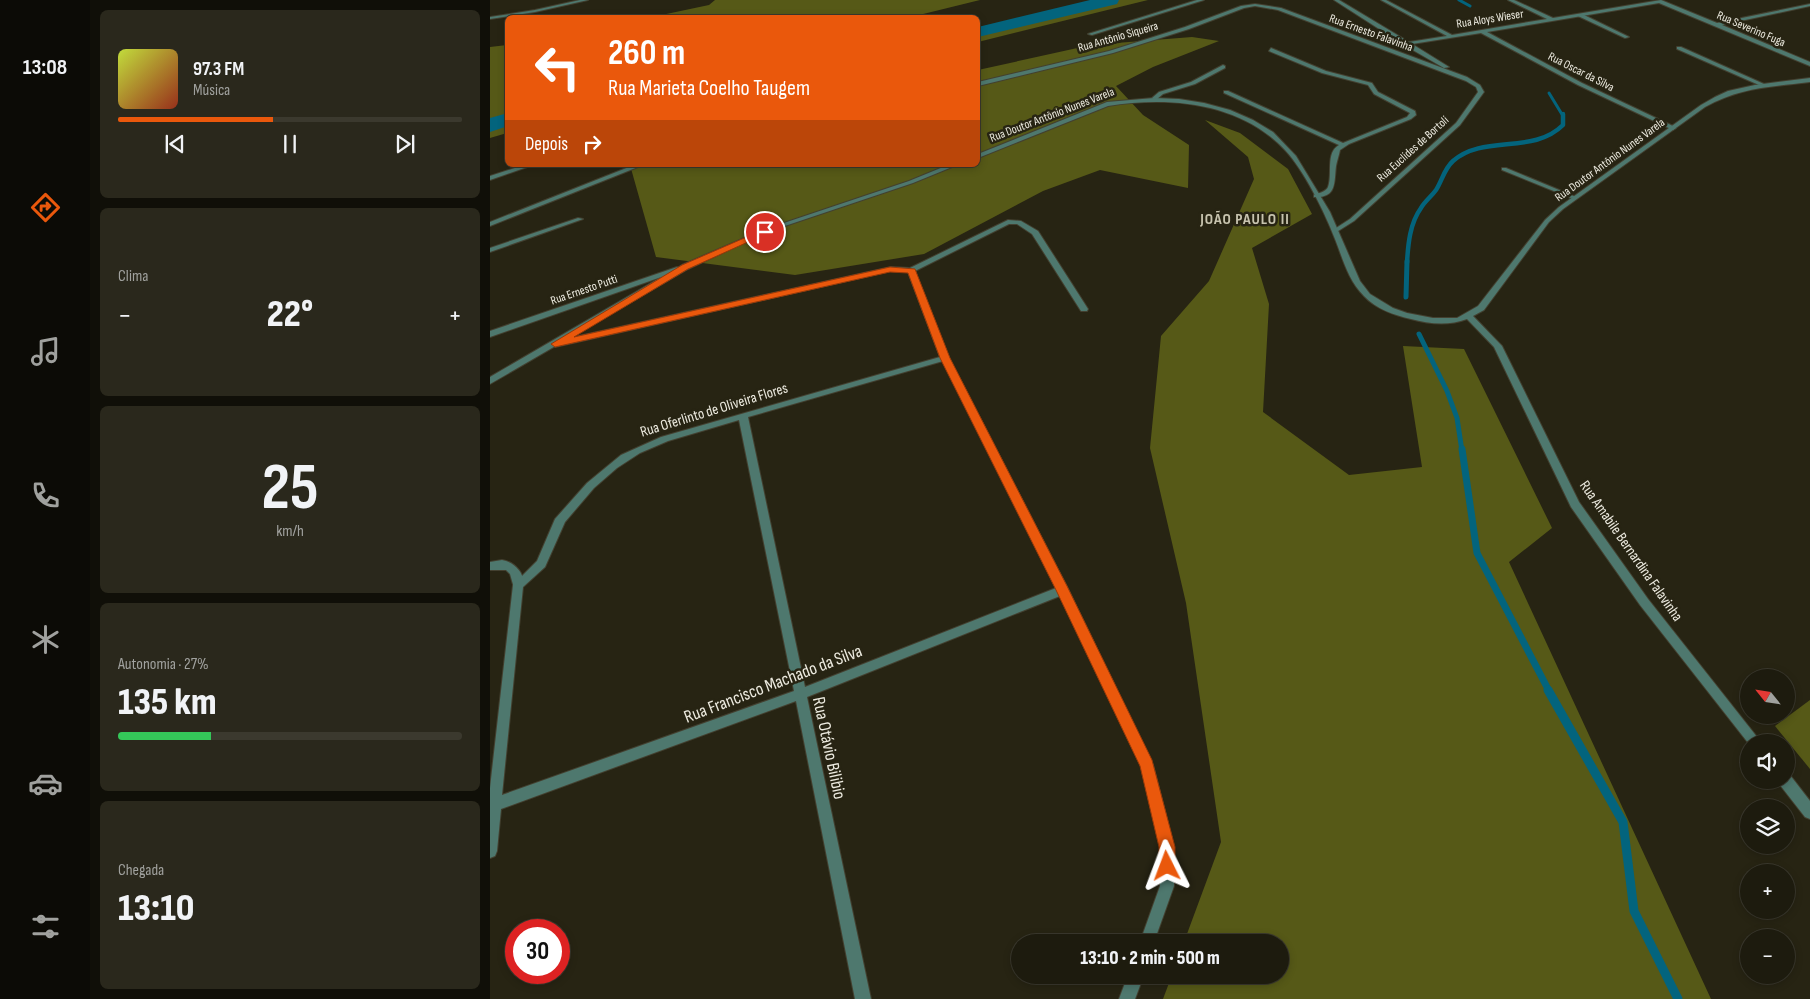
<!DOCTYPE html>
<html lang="pt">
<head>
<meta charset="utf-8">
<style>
  :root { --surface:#1d1b0e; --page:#2a281c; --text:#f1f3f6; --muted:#a0a19e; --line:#3b392e; --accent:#ea580c }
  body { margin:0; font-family:"Sofia Sans Condensed",sans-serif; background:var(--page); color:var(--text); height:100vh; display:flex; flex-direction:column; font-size:19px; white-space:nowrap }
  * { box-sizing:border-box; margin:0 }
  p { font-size:16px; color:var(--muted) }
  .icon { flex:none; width:28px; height:28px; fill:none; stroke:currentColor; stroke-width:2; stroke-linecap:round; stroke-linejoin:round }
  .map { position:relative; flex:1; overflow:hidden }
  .panel { display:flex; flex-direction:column; gap:10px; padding:10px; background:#100f08; width:400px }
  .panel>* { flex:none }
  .hud { position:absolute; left:15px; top:15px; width:475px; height:152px; border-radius:8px; box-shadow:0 2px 8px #0003,0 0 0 1px var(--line); background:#ea580c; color:#fff; overflow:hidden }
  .needle { width:32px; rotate:300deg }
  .fabs { position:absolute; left:1250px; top:669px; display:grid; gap:10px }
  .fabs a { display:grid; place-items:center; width:55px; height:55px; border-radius:50%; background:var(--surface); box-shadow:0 2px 8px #0003,0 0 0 1px var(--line); font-size:25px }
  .speed { position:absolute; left:15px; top:919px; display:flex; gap:10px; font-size:25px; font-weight:700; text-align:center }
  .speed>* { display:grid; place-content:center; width:65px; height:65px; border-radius:50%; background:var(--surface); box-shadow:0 2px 8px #0003,0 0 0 1px var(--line); line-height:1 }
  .speed .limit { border:8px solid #d22; background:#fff; color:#111 }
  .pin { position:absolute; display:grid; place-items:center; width:42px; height:42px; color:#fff; margin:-21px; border:2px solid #fff; border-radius:50%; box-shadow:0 1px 5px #0007 }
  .me { position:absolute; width:55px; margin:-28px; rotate:357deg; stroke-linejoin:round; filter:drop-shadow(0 0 4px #0008) }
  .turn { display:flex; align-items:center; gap:18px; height:105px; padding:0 20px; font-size:22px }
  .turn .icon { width:65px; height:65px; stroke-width:2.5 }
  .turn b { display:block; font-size:35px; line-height:42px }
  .then { display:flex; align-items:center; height:48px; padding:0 20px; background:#0003; gap:10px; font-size:19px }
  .big { font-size:38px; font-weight:800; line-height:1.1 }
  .panel .widget { flex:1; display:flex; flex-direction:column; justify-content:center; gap:8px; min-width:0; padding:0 18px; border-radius:8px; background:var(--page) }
  .panel .dial { align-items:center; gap:0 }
  .dial b { font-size:65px; line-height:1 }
  .song { display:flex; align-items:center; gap:15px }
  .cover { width:60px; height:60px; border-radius:8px; background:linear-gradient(135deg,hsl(70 70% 55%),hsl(10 70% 35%)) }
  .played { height:5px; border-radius:2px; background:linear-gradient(90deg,var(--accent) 45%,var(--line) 45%) }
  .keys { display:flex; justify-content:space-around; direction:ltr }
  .heat { display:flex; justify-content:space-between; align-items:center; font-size:28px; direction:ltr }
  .charge { height:8px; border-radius:4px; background:linear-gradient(90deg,#34c759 27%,var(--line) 0) }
  .trip { position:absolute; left:521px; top:934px; width:278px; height:50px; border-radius:25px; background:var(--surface); box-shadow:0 2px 8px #0003,0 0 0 1px var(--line); font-weight:800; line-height:50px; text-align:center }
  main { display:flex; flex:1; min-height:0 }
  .dock { display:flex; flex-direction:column; width:90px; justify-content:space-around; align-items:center; background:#0c0b06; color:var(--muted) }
  .dock .icon { width:35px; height:35px }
  .dock .selected { color:var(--accent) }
  .dock b { font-size:22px; color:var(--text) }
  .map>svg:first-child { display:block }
  .forest { fill:#565917 }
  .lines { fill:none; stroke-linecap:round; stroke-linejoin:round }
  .stream-far4 { stroke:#03647d; stroke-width:3 }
  .stream-far3 { stroke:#03647d; stroke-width:4.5 }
  .stream-far2 { stroke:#03647d; stroke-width:5 }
  .stream-far1 { stroke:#03647d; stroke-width:7 }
  .stream { stroke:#03647d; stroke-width:9 }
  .river { fill:#03647d; fill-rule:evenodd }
  .service-casing { stroke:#434030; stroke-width:2 }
  .minor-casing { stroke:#434030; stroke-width:2 }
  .tertiary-casing { stroke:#434030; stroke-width:2 }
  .service { fill:#4e786e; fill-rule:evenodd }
  .minor { fill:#4e786e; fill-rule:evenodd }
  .tertiary { fill:#4e786e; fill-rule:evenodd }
  .route { fill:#ea580c; stroke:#983908 }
  .labels { text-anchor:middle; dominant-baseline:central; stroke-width:5; stroke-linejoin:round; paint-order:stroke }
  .far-street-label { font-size:12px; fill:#edebe0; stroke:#272413 }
  .street-label { font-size:15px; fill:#edebe0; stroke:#272413 }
  .far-district-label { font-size:16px; font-weight:bold; letter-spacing:1px; fill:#c7c3ae; stroke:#272413 }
  .near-street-label { font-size:18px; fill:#edebe0; stroke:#272413 }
</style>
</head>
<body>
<main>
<nav class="dock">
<b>13:08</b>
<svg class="icon selected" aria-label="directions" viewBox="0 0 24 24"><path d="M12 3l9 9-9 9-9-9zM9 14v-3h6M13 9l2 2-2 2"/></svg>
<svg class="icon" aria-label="music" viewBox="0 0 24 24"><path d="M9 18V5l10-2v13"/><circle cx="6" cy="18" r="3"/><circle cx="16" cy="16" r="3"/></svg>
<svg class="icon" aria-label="phone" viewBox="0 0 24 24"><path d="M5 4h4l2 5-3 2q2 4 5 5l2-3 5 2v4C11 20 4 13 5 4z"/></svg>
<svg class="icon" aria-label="climate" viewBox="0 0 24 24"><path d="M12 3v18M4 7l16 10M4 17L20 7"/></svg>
<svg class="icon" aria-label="car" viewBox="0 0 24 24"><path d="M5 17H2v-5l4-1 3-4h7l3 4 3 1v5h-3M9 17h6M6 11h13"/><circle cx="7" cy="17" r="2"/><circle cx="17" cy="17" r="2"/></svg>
<svg class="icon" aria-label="filters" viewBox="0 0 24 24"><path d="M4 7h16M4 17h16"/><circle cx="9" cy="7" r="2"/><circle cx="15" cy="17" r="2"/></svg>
</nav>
<section class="panel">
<div class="widget">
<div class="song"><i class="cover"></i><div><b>97.3 FM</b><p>Música</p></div></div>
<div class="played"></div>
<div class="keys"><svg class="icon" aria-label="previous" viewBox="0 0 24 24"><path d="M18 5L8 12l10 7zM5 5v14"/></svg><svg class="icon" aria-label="pause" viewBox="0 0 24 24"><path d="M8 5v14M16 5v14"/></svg><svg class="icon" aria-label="next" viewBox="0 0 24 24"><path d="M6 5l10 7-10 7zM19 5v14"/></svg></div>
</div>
<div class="widget"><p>Clima</p>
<div class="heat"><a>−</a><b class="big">22°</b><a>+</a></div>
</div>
<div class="widget dial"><b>25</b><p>km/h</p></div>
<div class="widget"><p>Autonomia · 27%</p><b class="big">135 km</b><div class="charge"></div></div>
<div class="widget"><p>Chegada</p><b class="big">13:10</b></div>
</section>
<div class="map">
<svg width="1320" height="999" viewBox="0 0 1320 999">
  <rect width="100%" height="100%" fill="#272413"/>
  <g class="forest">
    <polygon points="225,0 490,0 421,17 162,17 219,5"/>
    <polygon points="606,0 658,0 488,42 488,28"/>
    <polygon points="702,37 729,41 663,67 626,86 653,115 699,145 698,188 610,170 553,191 434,254 305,275 166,257 140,165 488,165 488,70 601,45"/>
    <polygon points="17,45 17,133 0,138 0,47"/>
    <polygon points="715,120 750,133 798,169 822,214 762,248 779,304 773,412 859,475 932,467 913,346 974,349 1062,528 1019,562 1221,999 673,999 682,975 790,975 790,942 694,942 731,842 696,603 660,448 671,336 719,281 764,179 758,157"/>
    <polygon points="1320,700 1320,769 1285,726"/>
  </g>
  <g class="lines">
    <g class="stream-far4">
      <polyline points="969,0 980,6"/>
      <polyline points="1059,93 1073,116"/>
    </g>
    <path class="stream-far3" d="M917 263C918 244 920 223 931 208 935 201 941 197 946 190 952 181 954 169 963 161 994 134 1043 155 1073 125V114"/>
    <g class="stream-far2">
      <polyline points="916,297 917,261"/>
      <polyline points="929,334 957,391 967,418 972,451"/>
    </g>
    <polyline class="stream-far1" points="972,449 987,553 1059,691"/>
    <polyline class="stream" points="1058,690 1133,822 1144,911 1188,999"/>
    <g class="river">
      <polygon points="600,0 629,0 627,4 488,37 488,27"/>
      <polygon points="18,113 18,126 0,132 0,118"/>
    </g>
    <defs>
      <g id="service">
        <polygon points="1088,14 1092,14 1139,37 1135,38 1088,16"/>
        <polygon points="1187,47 1191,47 1274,84 1269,85 1187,49"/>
        <path d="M781 48 836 71 882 83 888 92 925 111 926 115 921 119 859 144 850 150C849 155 847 161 846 166 844 183 847 198 824 197V195C828 193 836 192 838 187 843 174 835 153 849 145L734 93V91H738L853 143 917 117 920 113 884 94 878 85 832 73 779 51Z"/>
        <polygon points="733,65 735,66 735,68 705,84 673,94 667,99 662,98 669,92 701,82"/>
        <polygon points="1012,168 1016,168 1086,197 1081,198 1012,170"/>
        <path d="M12 560C25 562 37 575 32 588L28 590 24 588 20 574 16 570H0V562Z"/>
      </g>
      <g id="minor">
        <polygon points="707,0 714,0 602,35 598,34"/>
        <polygon points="844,0 849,0 919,42 957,36 891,0 896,0 962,35 1057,19 1018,0 1024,0 1063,18 1171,0 1227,23 1320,4 1320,6 1232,25 1320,62 1320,66 1169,3 997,32 1092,83 1185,127 1186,128 1183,130 1088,85 991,33 922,44 959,67 954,68 914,45"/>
        <polygon points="765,4 791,8 977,77 990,85 994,92 970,125 864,221 845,233 843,232 843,230 860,219 966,123 988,92 986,87 976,81 788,10 765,6 754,8 699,29 623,53 488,86 488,82 619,51 695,27 751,6"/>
        <polygon points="34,165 43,165 0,180 0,176"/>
        <polygon points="144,165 153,165 0,226 0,222"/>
        <polygon points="88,218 93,219 0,252 0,248"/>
        <path d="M518 220 531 221 548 231 598 309 597 311H591L542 234 527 224H519L425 271 459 358 577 587 663 765 684 847V886L664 942H650L670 886V847L651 766 570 596 317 697 381 999H365L306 701 11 809 7 851 5 856 0 858V788L23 585 47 561 65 519 97 483 131 455 171 437 450 357 418 272 401 271 65 347 61 344 62 342 401 267 420 268ZM453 361 566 588 315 687 258 417ZM249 420 304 691 12 795 33 587 55 567 75 522 104 488 127 468 150 453 178 441Z"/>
        <polygon points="187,267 190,267 194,269 0,337 0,331"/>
        <polygon points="638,975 654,975 645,999 629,999"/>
      </g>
      <g id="tertiary">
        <polygon points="90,0 98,0 45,12 0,19 0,17 45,10"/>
        <path d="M1320 78V82C1280 87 1251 87 1215 107L1073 209 1059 222 994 310 983 316 1012 346 1089 502 1158 599 1271 742H1259V744L1150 605 1081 507 1004 347 977 319C959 326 939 324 921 319 904 315 886 309 874 296 858 280 853 259 845 239 835 213 814 170 795 150 750 102 679 96 618 106L488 158V154L617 102 664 98 689 99 714 103 740 110 763 120 783 132 806 156 840 212 870 281 880 294 903 308 917 313 943 318H967L988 306 1055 220 1069 207 1211 105 1225 97 1238 91 1265 85Z"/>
        <polygon points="458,165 467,165 423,183 277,232 198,269 0,384 0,377 192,265 273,230 419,181"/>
        <polygon points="1296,774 1300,775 1320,801 1320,819 1315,817 1290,785 1288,780 1296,780"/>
      </g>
    </defs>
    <use href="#service" class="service-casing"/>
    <use href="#minor" class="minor-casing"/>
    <use href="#tertiary" class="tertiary-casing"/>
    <use href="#service" class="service"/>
    <use href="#minor" class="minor"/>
    <use href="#tertiary" class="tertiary"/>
  </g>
  <polygon class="route" points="275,229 278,230 278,233 198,269 84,337 400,267 425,269 460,358 577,586 662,760 685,847 685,866 683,872 677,874 671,872 669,866 669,847 650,766 566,590 450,358 418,273 400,272 65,347 61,344 192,265"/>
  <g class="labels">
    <g class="far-street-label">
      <text transform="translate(1000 19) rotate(-9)">Rua Aloys Wieser</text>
      <text transform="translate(1261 29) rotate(23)">Rua Severino Fuga</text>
      <text transform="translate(881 33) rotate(20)">Rua Ernesto Falavinha</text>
      <text transform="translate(628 37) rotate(-16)">Rua Antônio Siqueira</text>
      <text transform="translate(1091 72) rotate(27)">Rua Oscar da Silva</text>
      <text transform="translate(562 115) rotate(-21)">Rua Doutor Antônio Nunes Varela</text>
      <text transform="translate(923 149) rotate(-42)">Rua Euclides de Bortoli</text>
      <text transform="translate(1120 160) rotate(-36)">Rua Doutor Antônio Nunes Varela</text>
      <text transform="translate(94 290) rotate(-19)">Rua Ernesto Putti</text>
    </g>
    <g class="street-label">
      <text transform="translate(224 410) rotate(-17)">Rua Oferlinto de Oliveira Flores</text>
      <text transform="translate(1141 551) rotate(55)">Rua Amabile Bernardina Falavinha</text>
    </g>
    <g class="far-district-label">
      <text x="755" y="219">JOÃO PAULO II</text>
    </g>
    <g class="near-street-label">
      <text transform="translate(283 684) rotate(-21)">Rua Francisco Machado da Silva</text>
      <text transform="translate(339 748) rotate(78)">Rua Otávio Bilibio</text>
    </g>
  </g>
</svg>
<div class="fabs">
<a><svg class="needle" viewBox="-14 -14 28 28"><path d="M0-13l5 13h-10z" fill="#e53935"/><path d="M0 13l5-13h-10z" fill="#a0a19e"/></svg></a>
<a><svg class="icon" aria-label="sound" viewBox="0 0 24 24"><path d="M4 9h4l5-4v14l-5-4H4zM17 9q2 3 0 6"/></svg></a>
<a><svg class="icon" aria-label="layers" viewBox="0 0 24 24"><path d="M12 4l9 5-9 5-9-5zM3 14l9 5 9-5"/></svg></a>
<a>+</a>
<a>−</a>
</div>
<div class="speed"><div class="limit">30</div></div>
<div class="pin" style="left:275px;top:232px;background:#d93025"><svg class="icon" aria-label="arrive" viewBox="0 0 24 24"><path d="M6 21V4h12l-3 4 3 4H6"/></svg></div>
<svg class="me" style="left:677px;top:866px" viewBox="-20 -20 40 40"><path d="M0-17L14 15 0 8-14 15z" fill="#ea580c" stroke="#fff" stroke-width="4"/></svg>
<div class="trip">13:10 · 2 min · 500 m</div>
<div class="hud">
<div class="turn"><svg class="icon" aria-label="left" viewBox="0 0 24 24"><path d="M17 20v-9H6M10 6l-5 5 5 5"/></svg><div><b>260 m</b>Rua Marieta Coelho Taugem</div></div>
<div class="then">Depois<svg class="icon" aria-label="right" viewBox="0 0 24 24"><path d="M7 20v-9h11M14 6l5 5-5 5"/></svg></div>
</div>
</div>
</main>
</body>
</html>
